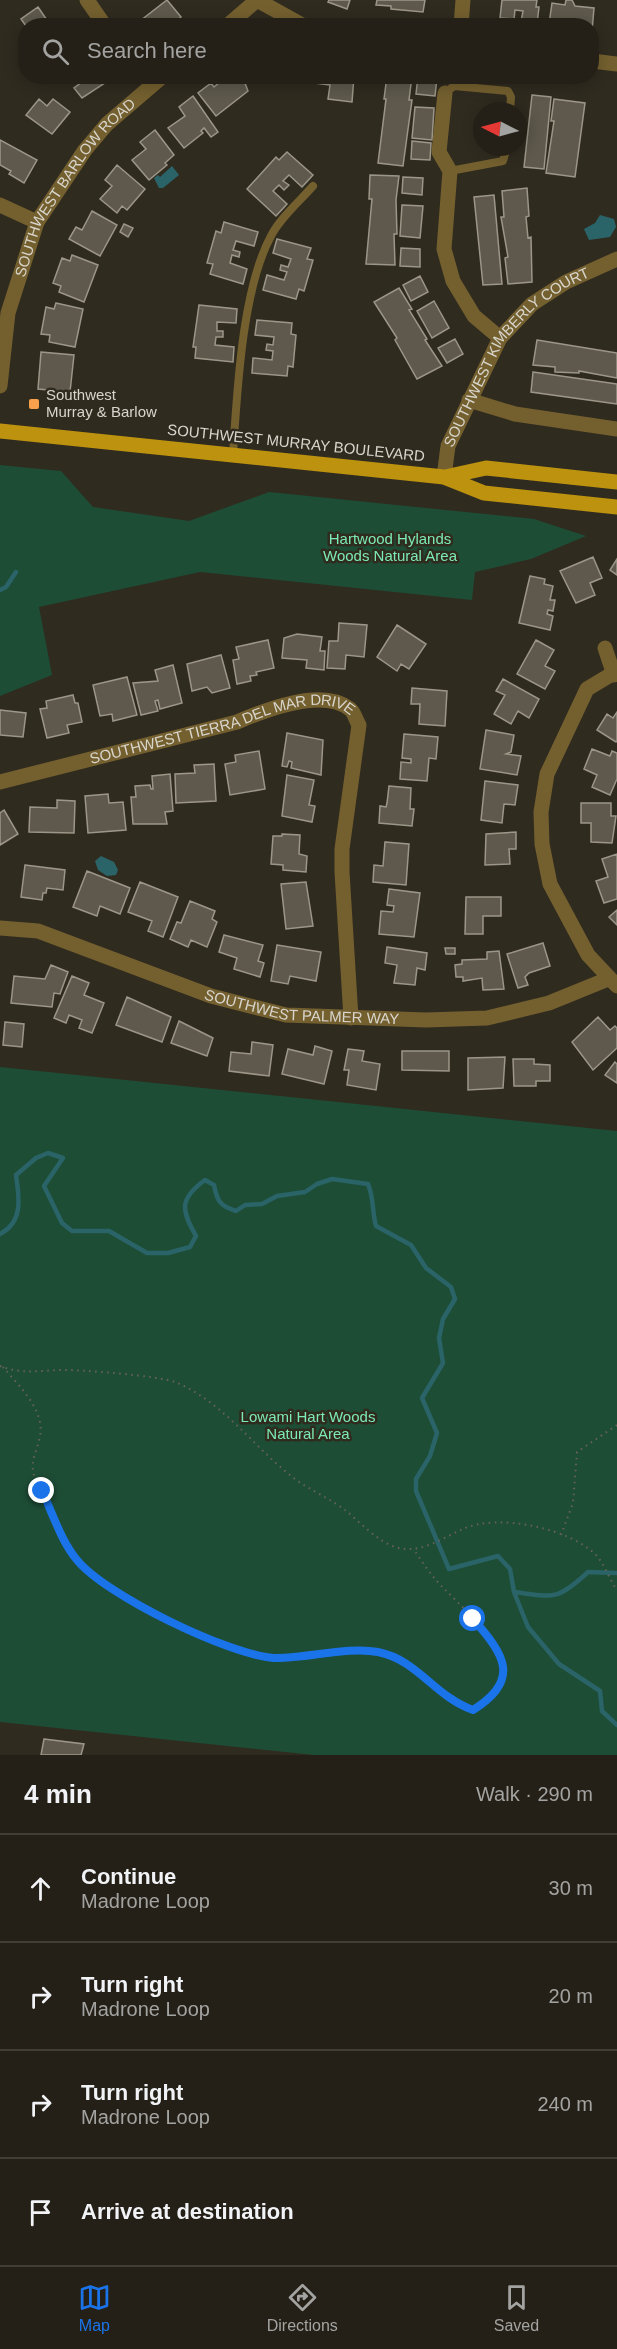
<!DOCTYPE html>
<meta charset="utf-8">
<style>
:root{--surface:#242017;--page:#302d24;--text:#f1f3f6;--muted:#a3a3a1;--line:#413e36;--accent:#1a73e8}
body{margin:0;font-family:Helvetica,sans-serif;background:var(--page);color:var(--text)}
.compass{position:absolute;left:473px;top:102px;width:54px;height:54px;border-radius:50%;background:var(--surface);box-shadow:0 3px 15px #0003;rotate:276deg}
.stop{position:absolute;width:18px;height:18px;margin:-14px;border:4px solid #1a73e8;border-radius:50%;background:#fff}
.stop.end{background:#1a73e8;border-color:#fff;box-shadow:0 2px 6px #0008}
.list{margin:0;padding:0;list-style:none}
h2{display:flex;justify-content:space-between;align-items:center;height:78px;margin:0;padding:0 24px;font-size:26px}
h2 small{font-size:20px;font-weight:400;color:var(--muted)}
.list li{display:grid;grid-template-columns:39px 1fr auto;gap:18px;align-items:center;box-sizing:border-box;height:108px;padding:0 24px;border-top:2px solid var(--line)}
.list b{display:block;font-size:22px;white-space:nowrap}
.list p{margin:0;font-size:20px;white-space:nowrap;color:var(--muted)}
.list em{font-size:20px;font-style:normal;color:var(--muted)}
.icon{flex:none;width:33px;height:33px;fill:none;stroke:currentColor;stroke-width:2;stroke-linecap:round;stroke-linejoin:round}
.map{position:relative;flex:none;width:617px;height:1755px;overflow:hidden}
.search{position:absolute;background:var(--surface);box-shadow:0 3px 15px #0003;left:18px;right:18px;top:18px;height:66px;display:flex;align-items:center;gap:15px;box-sizing:border-box;padding:0 21px;border-radius:24px;color:var(--muted);font-size:22px}
.sheet{height:510px;background:var(--surface)}
nav{display:flex;justify-content:space-around;align-items:center;box-sizing:border-box;height:84px;border-top:2px solid var(--line);background:var(--surface);font-size:16px;color:var(--muted)}
nav a{display:grid;justify-items:center;gap:3px}
nav .on{color:var(--accent)}
.map>svg:first-child{display:block}
.green{fill:#1e4d36}
.water{fill:#2a6468}
.lines{fill:none;stroke-linecap:round;stroke-linejoin:round}
.stream{stroke:#2a6468;stroke-width:4.5}
.building{fill:#5e594c;stroke:#9c9688;stroke-width:1.5}
.path{stroke:#676258;stroke-width:2;stroke-dasharray:1.5 4.5;stroke-linecap:butt}
.lane{stroke:#74602f;stroke-width:8}
.street{stroke:#74602f;stroke-width:15}
.primary{stroke:#bc920f;stroke-width:15}
.route{stroke:#1a73e8;stroke-width:8}
.poi-dot{fill:#f9a04c;stroke:#302b1f;stroke-width:2}
.labels{text-anchor:middle;stroke-width:5;stroke-linejoin:round;paint-order:stroke}
.street-label{font-size:15px;fill:#d8d5cd;stroke:#302b1f}
.poi-label{font-size:15px;fill:#d8d5cd;stroke:#302b1f;text-anchor:start}
.park-label{font-size:15px;fill:#7cebb3;stroke:#302b1f}
</style>
<div class="map">
<svg width="617" height="1755" viewBox="0 0 617 1755">
<rect width="100%" height="100%" fill="#302b1f"/>
<path class="green" d="M0,465L61,471L93,507L189,521L269,492L534,519L586,536L531,559L475,572L472,600L200,572L39,607L52,675L0,696Z
M0,1067L617,1131V1755H314L0,1722Z"/>
<path class="water" d="M172,166L179,175L163,188H159L154,178L158,175L160,177Z
M600,215L614,219L616,227L610,237L589,240L584,229L595,223Z
M101,856L114,862L118,870L116,875L107,876L98,870L95,861Z"/>
<g class="lines">
<path class="stream" d="M0,590L6,587L16,572
M0,1234C24,1222 19,1197 16,1175L36,1158L48,1153L63,1158L44,1186L62,1223L72,1231H109L147,1253H168L190,1247L196,1236C181,1210 179,1199 205,1180L214,1185C217,1201 220,1206 236,1211L245,1205L262,1204L277,1196L305,1192L317,1184L332,1179L368,1184C374,1198 372,1212 376,1226L411,1245L426,1268L451,1287L455,1299L443,1319L439,1338L443,1363L422,1398L437,1433L430,1456L416,1479V1491L449,1569L498,1556L510,1569L514,1592L528,1627L559,1664L600,1691L602,1711L617,1725
M514,1592C554,1597 557,1601 588,1572L617,1573"/>
</g>
<path class="building" d="M167,0L181,17L170,26H143L140,21Z
M329,0H350L347,9L328,2Z
M377,0H425L423,12L391,9V6L376,5Z
M502,0H537L536,7H539L537,24L521,22L523,11L515,10L514,19L500,18Z
M566,0H572L575,6L594,8L592,31V26L549,24L552,3L565,5Z
M38,7L51,26H26L21,19Z
M78,76H109L111,79L82,98L74,88L82,82Z
M227,76H237L240,80L243,78L248,91L216,116L198,93L211,83L214,87Z
M316,76H354L352,102L328,99L330,85L315,83Z
M387,76H412L409,100H412L403,166L378,163L386,99H384Z
M418,76L437,78L435,96L416,94Z
M532,95L551,97L544,169L524,167Z
M193,96L218,132L211,137L204,128L201,131L203,133L184,148L168,128L185,116L179,107Z
M39,99L47,106L53,99L70,112L52,134L26,115Z
M554,99L585,103L575,177L546,173L554,121H551Z
M415,107L434,108L432,140L412,138Z
M155,130L174,155L165,163L167,165L149,180L132,160L146,149L140,142Z
M0,140L37,160L24,183L9,174L11,171L0,165Z
M412,141L431,143L430,160L411,159Z
M287,152L313,175L302,187L289,175L283,181L289,185L284,190L279,185L273,191L287,204L276,216L247,189L276,157L279,160Z
M117,165L145,189L127,210L122,206L117,213L100,199L112,186L105,180Z
M370,175L399,176L396,200L397,234H394L395,265L366,264L372,199H369Z
M403,177L423,178L422,195L402,193Z
M527,188L529,216L526,217L528,238L531,237L532,282L508,284L505,258L508,257L501,217H504L502,191Z
M494,195L502,284L483,285L474,197Z
M402,205L423,206L420,238L400,236Z
M92,211L117,225L100,256L69,239L76,227L82,230Z
M224,222L258,232L254,246L236,241L233,250L240,252L239,257L232,255L230,263L247,269L243,284L210,274L213,264L207,263L216,231L221,233Z
M124,224L133,228L128,237L120,232Z
M277,239L311,248L307,259L313,260L304,291L299,289L296,299L263,290L267,275L284,280L287,272L280,270L281,265L288,267L291,259L273,253Z
M401,248L420,249V267L400,266Z
M72,255L98,265L84,302L59,292L61,286L53,283L62,258L70,261Z
M420,276L428,292L411,301L403,285Z
M399,288L412,309L409,310L427,339L425,340L442,366L417,379L395,340L397,338L374,302Z
M434,301L449,328L432,338L417,311Z
M56,303L83,309L75,347L49,342L50,335L41,334L46,307L54,309Z
M199,305L237,309L236,323L217,322V331H223V337H216L215,345L234,347L233,362L195,358L196,347H193Z
M257,320L292,323L291,334L296,335L293,367L288,366L287,376L252,373L253,358L272,360L273,351L266,350L267,344L273,345L274,337L255,335Z
M455,339L463,354L447,363L438,348Z
M537,340L617,353V378L579,371V373L555,372V367L533,365Z
M41,352L74,355L70,392L38,389Z
M533,372L617,384V404L531,392Z
M593,557L602,578L590,583L595,595L576,603L560,571Z
M617,559V575L610,570Z
M530,576L545,579L544,584L553,586L550,600H555L553,611L548,610L547,614L553,616L550,630L519,623Z
M339,623L367,625L364,657L346,655L345,669L327,668L329,641H338Z
M397,625L426,644L409,669L401,664L397,671L377,657Z
M297,634L322,637L320,651H325L324,670L306,668L307,660L282,658L284,638Z
M268,640L274,668L256,672L257,675L250,676L251,681L237,684L233,660L239,659L236,647Z
M536,640L554,650L545,666L555,671L545,689L517,674Z
M221,655L230,688L212,693L207,687L192,691L187,664Z
M173,665L182,703L160,709L158,700L155,701L158,711L141,715L133,683L158,681L155,670Z
M127,677L137,715L113,721L112,714L100,716L93,685Z
M503,679L539,699L529,718L518,711L511,724L494,714L505,695L496,691Z
M412,688L447,691L445,726L419,724L420,704H411Z
M73,695L75,703H78L82,722L67,725L69,733L47,738L40,709L47,708L46,701Z
M0,710L26,713L23,737L0,735Z
M617,712V741L616,742L597,730L607,714L613,718Z
M486,730L514,735L511,752L506,754L521,756L517,775L480,769Z
M287,733L323,740L321,775L291,768L292,762L289,761L287,767L282,766Z
M404,734L438,737L436,759L429,758L427,781L400,779L401,762L411,763V759L402,758Z
M592,749L610,756L612,751L617,753V779L610,795L592,787L597,775L584,769Z
M259,751L265,789L230,795L225,764L236,762L235,755Z
M214,764L216,801L176,803L175,774L195,773L194,765Z
M170,774L173,811L165,812L167,824H133L131,797H136L135,786L150,785L151,789H153L152,776Z
M287,775L314,780L309,805L315,806L312,822L282,816Z
M485,781L518,785L515,805L504,804L502,823L481,820Z
M389,786L411,788L410,809H414L412,826L379,823L380,806L386,807L387,803Z
M108,794L109,803L123,802L126,830L88,833L85,796Z
M57,800L75,801L74,833L29,832L30,807L57,808Z
M581,803H611V816H616L612,843L591,842V823H581Z
M4,810L18,834L0,845V813Z
M516,832V849H509L510,864L485,865L486,834Z
M282,834L300,835L299,854L307,856L306,872L283,870V865L271,864L273,836H282Z
M385,842L409,844L406,885L373,882L374,865L383,866Z
M617,854V899L604,903L596,881L608,877L602,859Z
M25,865L65,870L63,890L47,888L46,893H43L42,900L21,897Z
M87,871L130,888L120,914L100,906L97,916L73,907Z
M140,882L178,897L163,937L148,931L152,921L128,912Z
M306,882L313,926L286,929L281,884Z
M389,889L420,893L414,937L379,934L381,911L393,912L394,906L387,905Z
M466,897H501V916H483V934H465Z
M190,901L215,911L212,919L217,922L207,947L191,940L188,947L170,939L177,922L181,923Z
M617,910V925L609,917Z
M224,935L263,945L258,961L264,963L260,977L234,969L237,958L219,952Z
M543,943L550,966L529,973L525,977L528,985L518,988L507,954Z
M277,945L321,952L316,981L290,976L288,984L271,981Z
M387,947L427,953L425,970L417,968L415,985L394,983L397,965L385,963Z
M445,948H455V954H446Z
M499,951L504,989L483,990L482,978L463,981V977H456L455,965L462,964V960L487,959V952Z
M51,965L68,972L60,994L54,993L52,1007L11,1003L14,976L45,979Z
M72,976L89,983L84,995L104,1003L92,1033L79,1028L82,1020L69,1015L66,1023L54,1018Z
M127,997L171,1017L162,1042L116,1025Z
M598,1017L610,1030L615,1026L617,1028V1048L593,1070L572,1042Z
M179,1021L213,1038L207,1056L171,1043Z
M5,1022L24,1024L22,1047L3,1045Z
M252,1042L273,1045L269,1076L229,1071L231,1052L251,1054Z
M315,1046L332,1051L324,1084L282,1074L288,1049L313,1055Z
M348,1049L364,1051L362,1061L380,1064L376,1090L347,1085L349,1070H344Z
M402,1051H449V1071L402,1070Z
M505,1057L503,1088L468,1090V1058Z
M513,1059H534V1064L550,1065V1081H536V1086H514Z
M615,1062L617,1064V1083L605,1075Z
M44,1739L84,1744L81,1755H41Z"/>
<g class="lines">
<path class="path" d="M0,1366C20,1374 38,1371 58,1370C75,1369 161,1376 175,1382C225,1403 253,1447 295,1479C310,1490 329,1498 345,1510C360,1522 377,1541 395,1547C420,1555 442,1538 463,1529C498,1513 569,1528 596,1555C605,1565 609,1579 617,1590
M3,1367C19,1386 45,1410 40,1436C38,1449 31,1458 33,1471C36,1488 64,1541 74,1557C97,1592 232,1656 274,1658C304,1659 350,1646 378,1652C418,1660 433,1696 473,1710C484,1703 499,1696 503,1682C514,1649 455,1602 436,1580C428,1571 421,1560 414,1550
M561,1535L573,1503L577,1452L617,1425"/>
<path class="lane" d="M445,93L454,86L508,91L511,97L510,111
M450,171L503,161L507,147
M233,454C237,393 242,289 271,236C280,218 299,202 313,186"/>
<g class="street">
<path d="M87,0L105,26"/>
<path d="M257,0L304,26"/>
<path d="M227,26L257,0"/>
<path d="M461,26L463,0"/>
<path d="M592,61L617,64"/>
<path d="M445,93L439,152L450,171L444,249L453,281L474,316L500,338"/>
<path d="M0,205L37,222"/>
<path id="s1" d="M0,386L8,313L37,222L85,150L107,124L163,76"/>
<path d="M469,400L515,414L617,429"/>
<path id="s2" d="M444,477L448,446L500,338L532,304L566,282L617,259"/>
<path d="M605,648L614,675"/>
<path d="M617,671L587,689L547,774L541,812L542,844L550,884L588,955L617,986"/>
<path id="s3" d="M0,782L237,722C265,710 322,687 350,709C354,712 356,720 359,725L342,849V872L351,1018"/>
<path id="s4" d="M0,928L38,931L211,996L286,1015L426,1020L487,1018L549,1003L608,979"/>
</g>
<path class="primary" d="M0,431L444,477L484,493L617,507
M445,477L486,468L617,482"/>
</g>
<g class="lines">
<path class="route" d="M42,1491C53,1514 61,1541 77,1560C105,1595 229,1655 274,1658C305,1659 348,1646 378,1652C418,1660 434,1696 473,1710C521,1680 505,1655 473,1619"/>
</g>
<rect class="poi-dot" x="28" y="398" width="12" height="12" rx="3"/>
<g class="labels">
<g class="street-label">
<text dy="5" stroke="none"><textPath href="#s1" startOffset="218">SOUTHWEST BARLOW ROAD</textPath></text>
<text dy="5" stroke="none"><textPath href="#s2" startOffset="147">SOUTHWEST KIMBERLY COURT</textPath></text>
<text transform="translate(296 443) rotate(6)" y="5">SOUTHWEST MURRAY BOULEVARD</text>
<text dy="5" stroke="none"><textPath href="#s3" startOffset="230">SOUTHWEST TIERRA DEL MAR DRIVE</textPath></text>
<text dy="5" stroke="none"><textPath href="#s4" startOffset="315">SOUTHWEST PALMER WAY</textPath></text>
</g>
<g class="poi-label">
<text x="46" y="400">Southwest<tspan x="46" dy="17">Murray &amp; Barlow</tspan></text>
</g>
<g class="park-label">
<text x="390" y="544">Hartwood Hylands<tspan x="390" dy="17">Woods Natural Area</tspan></text>
<text x="308" y="1422">Lowami Hart Woods<tspan x="308" dy="17">Natural Area</tspan></text>
</g>
</g>
</svg>
<svg class="compass" viewBox="-18 -18 36 36"><path d="M0-13l5 13h-10z" fill="#e53935"/><path d="M0 13l5-13h-10z" fill="#a3a3a1"/></svg>
<div class="stop" style="left:473px;top:1619px"></div>
<div class="stop end" style="left:42px;top:1491px"></div>
<div class="search"><svg class="icon" aria-label="search" viewBox="0 0 24 24"><circle cx="10" cy="10" r="6"/><path d="M15 15l6 6"/></svg>Search here</div>
</div>
<section class="sheet">
<h2>4 min<small>Walk · 290 m</small></h2>
<ul class="list">
<li><svg class="icon" aria-label="ahead" viewBox="0 0 24 24"><path d="M12 20V5M6 11l6-6 6 6"/></svg><div><b>Continue</b><p>Madrone Loop</p></div><em>30 m</em></li>
<li><svg class="icon" aria-label="right" viewBox="0 0 24 24"><path d="M7 20v-9h11M14 6l5 5-5 5"/></svg><div><b>Turn right</b><p>Madrone Loop</p></div><em>20 m</em></li>
<li><svg class="icon" aria-label="right" viewBox="0 0 24 24"><path d="M7 20v-9h11M14 6l5 5-5 5"/></svg><div><b>Turn right</b><p>Madrone Loop</p></div><em>240 m</em></li>
<li><svg class="icon" aria-label="arrive" viewBox="0 0 24 24"><path d="M6 21V4h12l-3 4 3 4H6"/></svg><div><b>Arrive at destination</b></div></li>
</ul>
</section>
<nav>
<a class="on"><svg class="icon" aria-label="map" viewBox="0 0 24 24"><path d="M3 6l6-2 6 2 6-2v14l-6 2-6-2-6 2zM9 4v14M15 6v14"/></svg>Map</a>
<a><svg class="icon" aria-label="directions" viewBox="0 0 24 24"><path d="M12 3l9 9-9 9-9-9zM9 14v-3h6M13 9l2 2-2 2"/></svg>Directions</a>
<a><svg class="icon" aria-label="saved" viewBox="0 0 24 24"><path d="M7 4h10v16l-5-4-5 4z"/></svg>Saved</a>
</nav>
